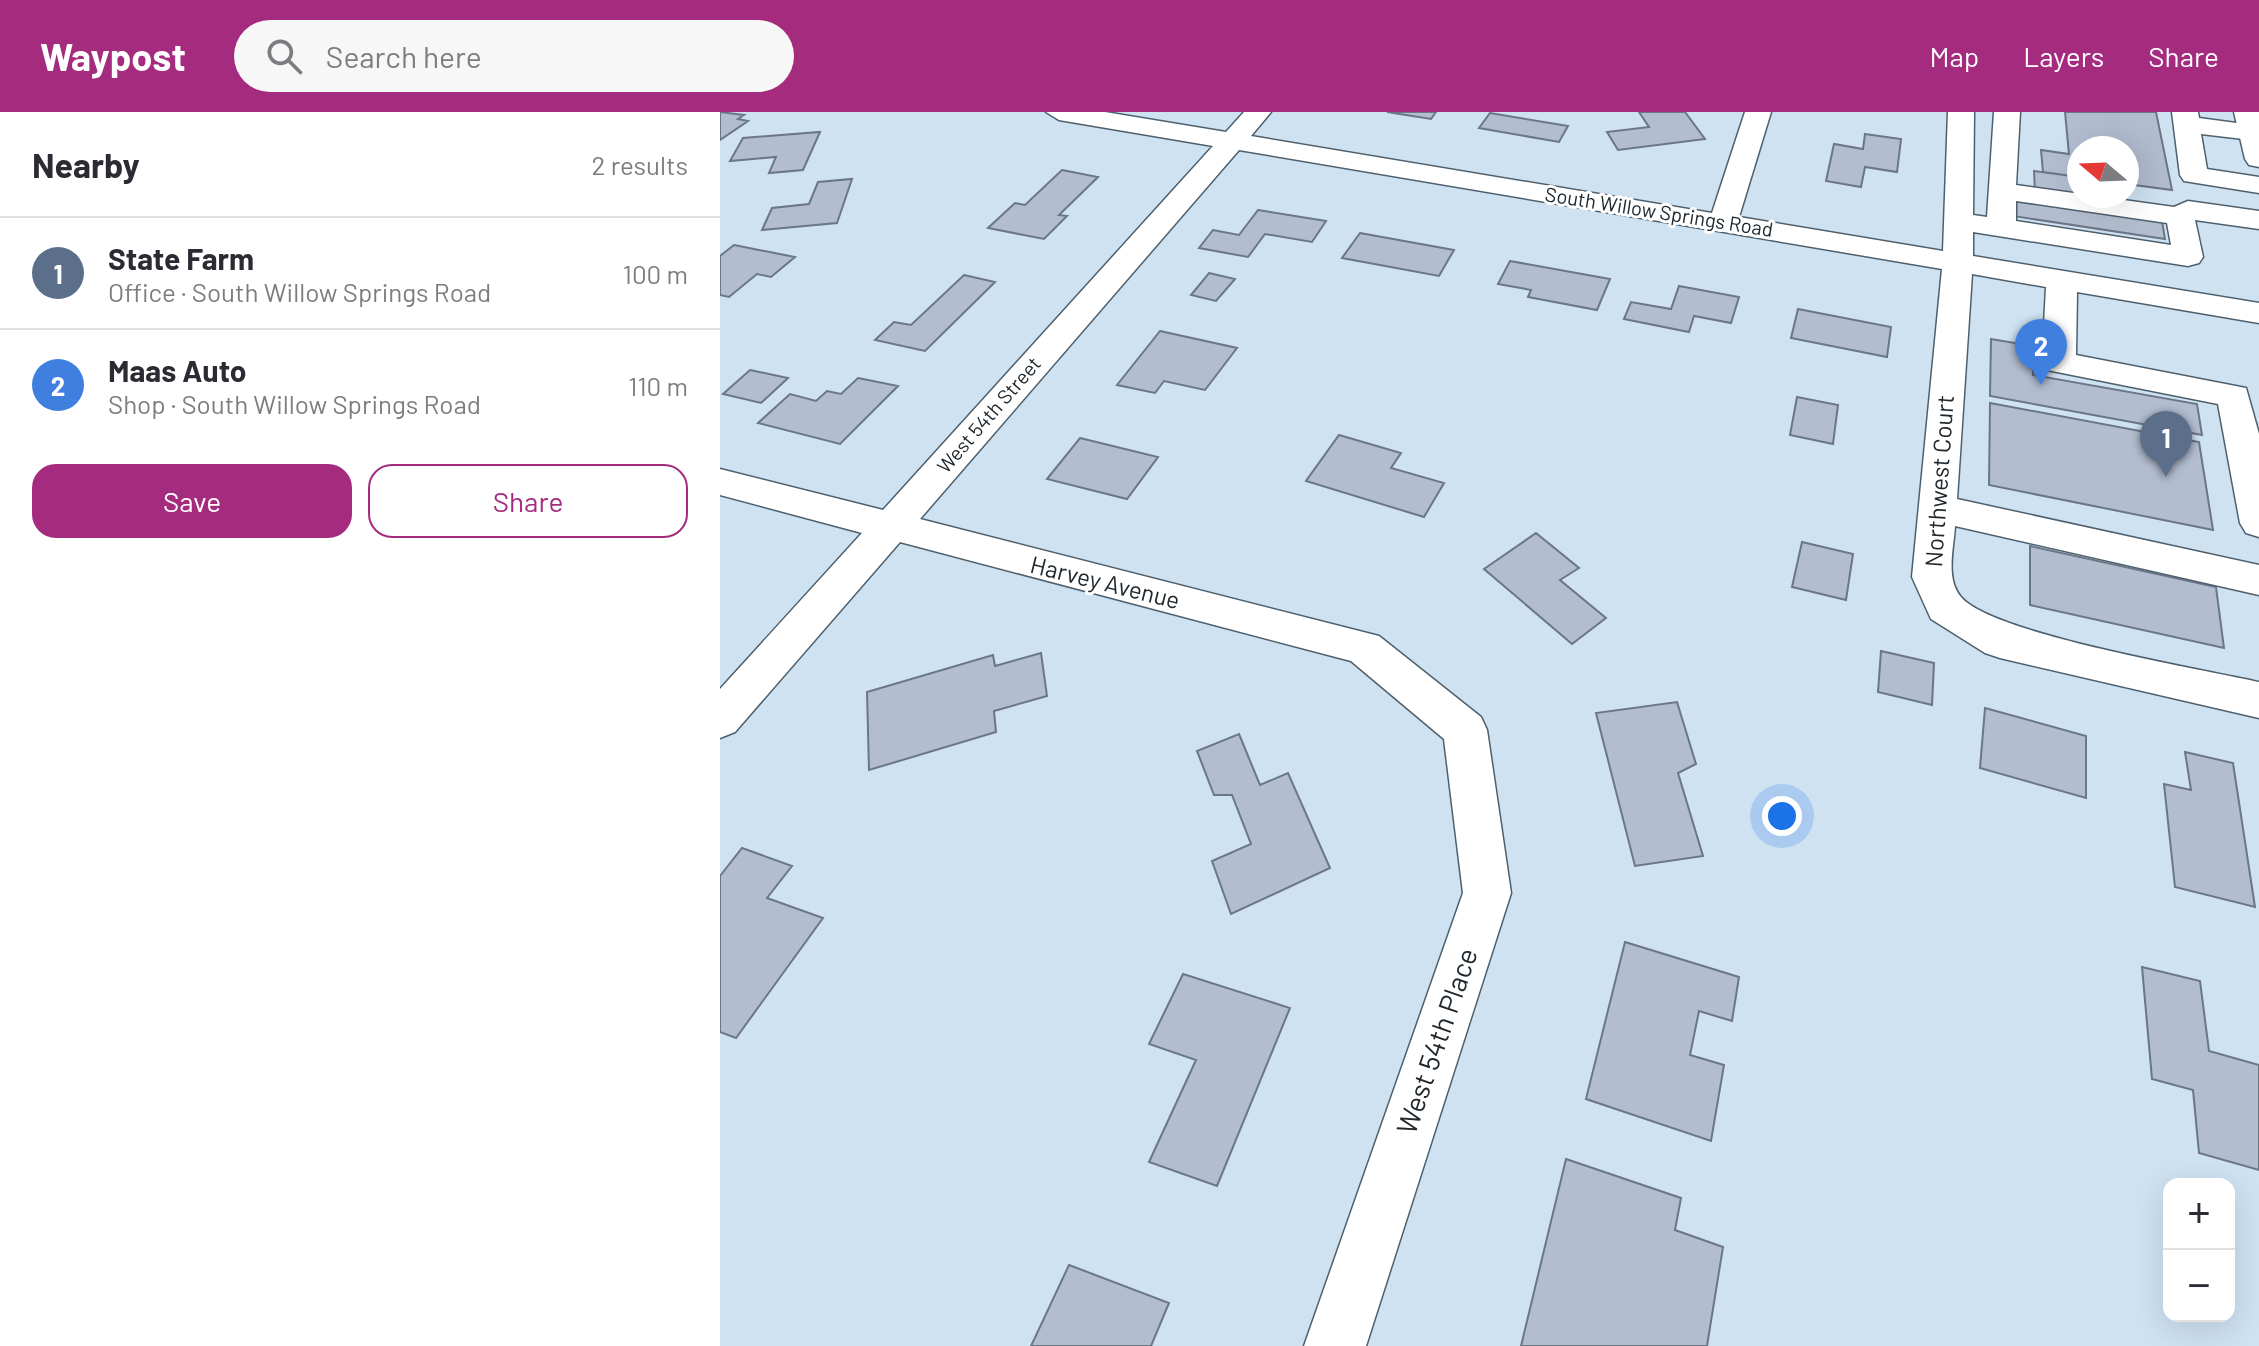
<!DOCTYPE html>
<meta charset="utf-8">
<style>
:root{--surface:#fff;--page:#f7f7f7;--text:#2b2b33;--muted:#7c7c81;--line:#e1e1e2;--accent:#a52b7f}
body{margin:0;font-family:Barlow,sans-serif;background:var(--page);color:var(--text)}
.controls{position:absolute;right:24px;bottom:24px;display:grid;overflow:hidden;border-radius:16px;box-shadow:0 8px 32px #0002}
.controls button{width:72px;height:72px;display:grid;place-items:center;padding:0;border:0;border-bottom:2px solid var(--line);background:var(--surface);color:var(--text);font:40px sans-serif}
.compass{position:absolute;left:1347px;top:24px;width:72px;height:72px;border-radius:50%;background:var(--surface);box-shadow:0 8px 32px #0002;rotate:289deg}
.you{position:absolute;left:1062px;top:704px;width:28px;height:28px;margin:-20px;border:6px solid #fff;border-radius:50%;background:#1a73e8;box-shadow:0 0 0 12px #1a73e833}
.badge{display:grid;place-items:center;width:52px;height:52px;border-radius:50%;background:var(--accent);color:#fff;font-size:26px;font-weight:700}
.pin{position:absolute;translate:-50% -66px;filter:drop-shadow(0 2px 4px #0008)}
.pin::after{content:'';position:absolute;top:42px;width:28px;height:24px;background:inherit;clip-path:polygon(0 0,100% 0,50% 100%)}
.list{margin:0;padding:0;list-style:none}
h2{display:flex;justify-content:space-between;align-items:center;height:104px;margin:0;padding:0 32px;font-size:34px}
h2 small{font-size:26px;font-weight:400;color:var(--muted)}
.list li{display:grid;grid-template-columns:52px 1fr auto;gap:24px;align-items:center;box-sizing:border-box;height:112px;padding:0 32px;border-top:2px solid var(--line)}
.list b{display:block;font-size:30px;white-space:nowrap}
.list p{margin:0;font-size:26px;white-space:nowrap;color:var(--muted)}
.list em{font-size:26px;font-style:normal;color:var(--muted)}
.actions{display:flex;gap:16px;padding:24px 32px}
.actions a{flex:1;padding:18px 0;border:2px solid var(--accent);border-radius:24px;text-align:center;font-size:28px;color:var(--accent)}
.actions .main{background:var(--accent);color:#fff}
.icon{flex:none;width:44px;height:44px;fill:none;stroke:currentColor;stroke-width:2;stroke-linecap:round;stroke-linejoin:round}
.map{position:relative;flex:none;width:1539px;height:1234px;overflow:hidden}
header{display:flex;align-items:center;gap:48px;box-sizing:border-box;height:112px;padding:0 40px;background:var(--accent);color:#fff}
header strong{font-size:38px}
nav{display:flex;gap:44px;margin-inline-start:auto;font-size:28px}
.search{width:560px;height:72px;background:var(--page);display:flex;align-items:center;gap:20px;box-sizing:border-box;padding:0 28px;border-radius:44px;color:var(--muted);font-size:30px}
main{display:flex}
aside{flex:1;background:var(--surface)}
.map>svg:first-child{display:block}
.building{fill:#b2bdd0;stroke:#6b7687;stroke-width:2}
.lines{fill:none;stroke-linecap:round;stroke-linejoin:round}
.minor-casing{stroke:#4e606d;stroke-width:3}
.major-casing{stroke:#4e606d;stroke-width:3}
.minor{fill:#fff;fill-rule:evenodd}
.major{fill:#fff;fill-rule:evenodd}
.labels{text-anchor:middle;stroke-width:6;stroke-linejoin:round;paint-order:stroke}
.far-street-label{font-size:20px;fill:#20282d;stroke:#fff}
.street-label{font-size:24px;fill:#20282d;stroke:#fff}
.near-street-label{font-size:28px;fill:#20282d;stroke:#fff}
</style>
<header>
<strong>Waypost</strong>
<div class="search"><svg class="icon" aria-label="search" viewBox="0 0 24 24"><circle cx="10" cy="10" r="6"/><path d="M15 15l6 6"/></svg>Search here</div>
<nav><a>Map</a><a>Layers</a><a>Share</a></nav>
</header>
<main>
<aside>
<h2>Nearby<small>2 results</small></h2>
<ul class="list">
<li><span class="badge" style="background:#5c6f8a">1</span><div><b>State Farm</b><p>Office · South Willow Springs Road</p></div><em>100 m</em></li>
<li><span class="badge" style="background:#3f7fe0">2</span><div><b>Maas Auto</b><p>Shop · South Willow Springs Road</p></div><em>110 m</em></li>
</ul>
<div class="actions"><a class="main">Save</a><a>Share</a></div>
</aside>
<div class="map">
<svg width="1539" height="1234" viewBox="0 0 1539 1234">
<rect width="100%" height="100%" fill="#cfe2f2"/>
<path class="building" d="M0,0L24,3L18,7L28,9L0,28Z
M667,0H716L711,7Z
M919,0H965L985,27L898,38L887,20L929,15Z
M1345,0H1436L1452,78L1407,72V36H1359V65L1323,60L1321,38L1349,42Z
M770,1L848,14L839,30L759,16Z
M100,20L83,58L49,61L56,45L10,49L23,26Z
M1145,22L1181,27L1177,60L1145,55L1141,75L1106,69L1114,32L1143,37Z
M342,58L378,65L339,103L347,104L324,127L268,116L295,91L305,93Z
M1314,59L1359,65V84H1383L1384,90L1315,80Z
M132,67L117,111L42,118L52,96L89,92L98,70Z
M1293,87L1442,109L1445,127L1293,104Z
M538,98L606,109L592,130L545,122L528,145L479,136L493,118L519,123Z
M640,121L734,138L719,164L622,146Z
M14,133L75,145L51,165L37,162L9,185L0,183V144Z
M790,149L890,167L877,198L808,185L811,178L778,172Z
M489,161L515,167L496,189L471,183Z
M244,163L275,170L205,239L155,228L174,210L191,213Z
M959,174L1019,185L1011,211L974,204L969,220L904,207L911,190L951,197Z
M1078,197L1171,215L1167,245L1071,226Z
M440,219L517,236L485,278L444,269L435,281L397,273Z
M1271,227L1313,234V263L1477,292L1482,323L1270,284Z
M30,258L68,266L41,291L3,282Z
M138,266L178,274L120,332L38,311L70,282L96,289L107,279L121,282Z
M1077,285L1118,293L1113,332L1070,323Z
M1270,291L1479,330L1493,418L1269,373Z
M619,323L681,341L671,356L724,371L704,405L586,369Z
M360,326L438,345L407,387L327,367Z
M816,421L859,456L840,468L886,506L852,532L764,457Z
M1082,430L1133,442L1126,488L1072,475Z
M1310,434L1496,475L1504,536L1310,493Z
M1161,539L1214,551L1212,593L1158,580Z
M321,541L327,584L274,599L276,620L149,658L147,580L273,543L275,554Z
M957,590L976,652L958,661L983,744L915,754L876,601Z
M1265,596L1366,624V686L1260,656Z
M519,622L540,673L568,661L610,756L511,802L492,749L531,732L512,683H494L477,639Z
M1465,640L1513,651L1535,795L1455,775L1444,672L1471,678Z
M22,736L72,754L47,786L103,806L16,926L0,920V764Z
M905,830L1019,865L1012,909L979,899L970,943L1004,953L991,1029L866,987Z
M1422,855L1480,869L1489,939L1539,953V1058L1479,1041L1473,978L1432,967Z
M463,862L570,896L497,1074L429,1050L476,948L429,932Z
M846,1047L961,1086L955,1118L1003,1135L987,1234H801Z
M349,1153L449,1191L431,1234H311Z"/>
<g class="lines">
<g class="minor-casing">
<path id="minor" d="M326,0H385L506,20L524,0H551L531,24L992,101L1025,0H1051L1019,105L1223,139L1228,0H1254L1253,103L1267,105L1274,0H1300L1296,73L1454,95L1468,89L1539,99V117L1475,108L1483,145L1479,151L1468,154L1253,120V144L1539,191V211L1357,180L1356,243L1526,276L1539,322V425L1526,421L1520,411L1498,292L1327,258L1322,250L1326,175L1252,162L1237,387L1539,453V483L1235,414C1234,435 1225,467 1241,485C1272,522 1482,557 1539,570V606L1280,546L1265,541L1211,507L1192,465L1222,157L519,38L200,407L659,524L761,605L767,618L791,781L646,1234H584L743,781L724,627L631,549L180,430L15,620L0,626V577L142,421L0,383V357L163,398L493,34L339,8ZM1296,89L1447,111L1451,133L1296,109Z
M1452,0H1478L1479,6L1539,14V26L1532,28L1481,22L1487,57L1539,65V81L1464,69L1460,63Z"/>
</g>
<g class="major-casing">
<path id="major" d="M1514,0H1539V55L1529,53L1525,47Z"/>
</g>
<use href="#minor" class="minor"/>
<use href="#major" class="major"/>
</g>
<g class="labels">
<g class="far-street-label">
<text transform="translate(939 100) rotate(9)" y="7">South Willow Springs Road</text>
<text transform="translate(269 303) rotate(-49)" y="7">West 54th Street</text>
</g>
<g class="street-label">
<text transform="translate(1220 369) rotate(-86)" y="8">Northwest Court</text>
<text transform="translate(385 471) rotate(14)" y="8">Harvey Avenue</text>
</g>
<g class="near-street-label">
<text transform="translate(717 929) rotate(-71)" y="10">West 54th Place</text>
</g>
</g>
</svg>
<div class="controls">
<button>+</button>
<button>−</button>
</div>
<svg class="compass" viewBox="-18 -18 36 36"><path d="M0-13l5 13h-10z" fill="#e53935"/><path d="M0 13l5-13h-10z" fill="#7c7c81"/></svg>
<div class="you"></div>
<div class="pin badge" style="left:1446px;top:365px;background:#5c6f8a">1</div>
<div class="pin badge" style="left:1321px;top:273px;background:#3f7fe0">2</div>
</div>
</main>
